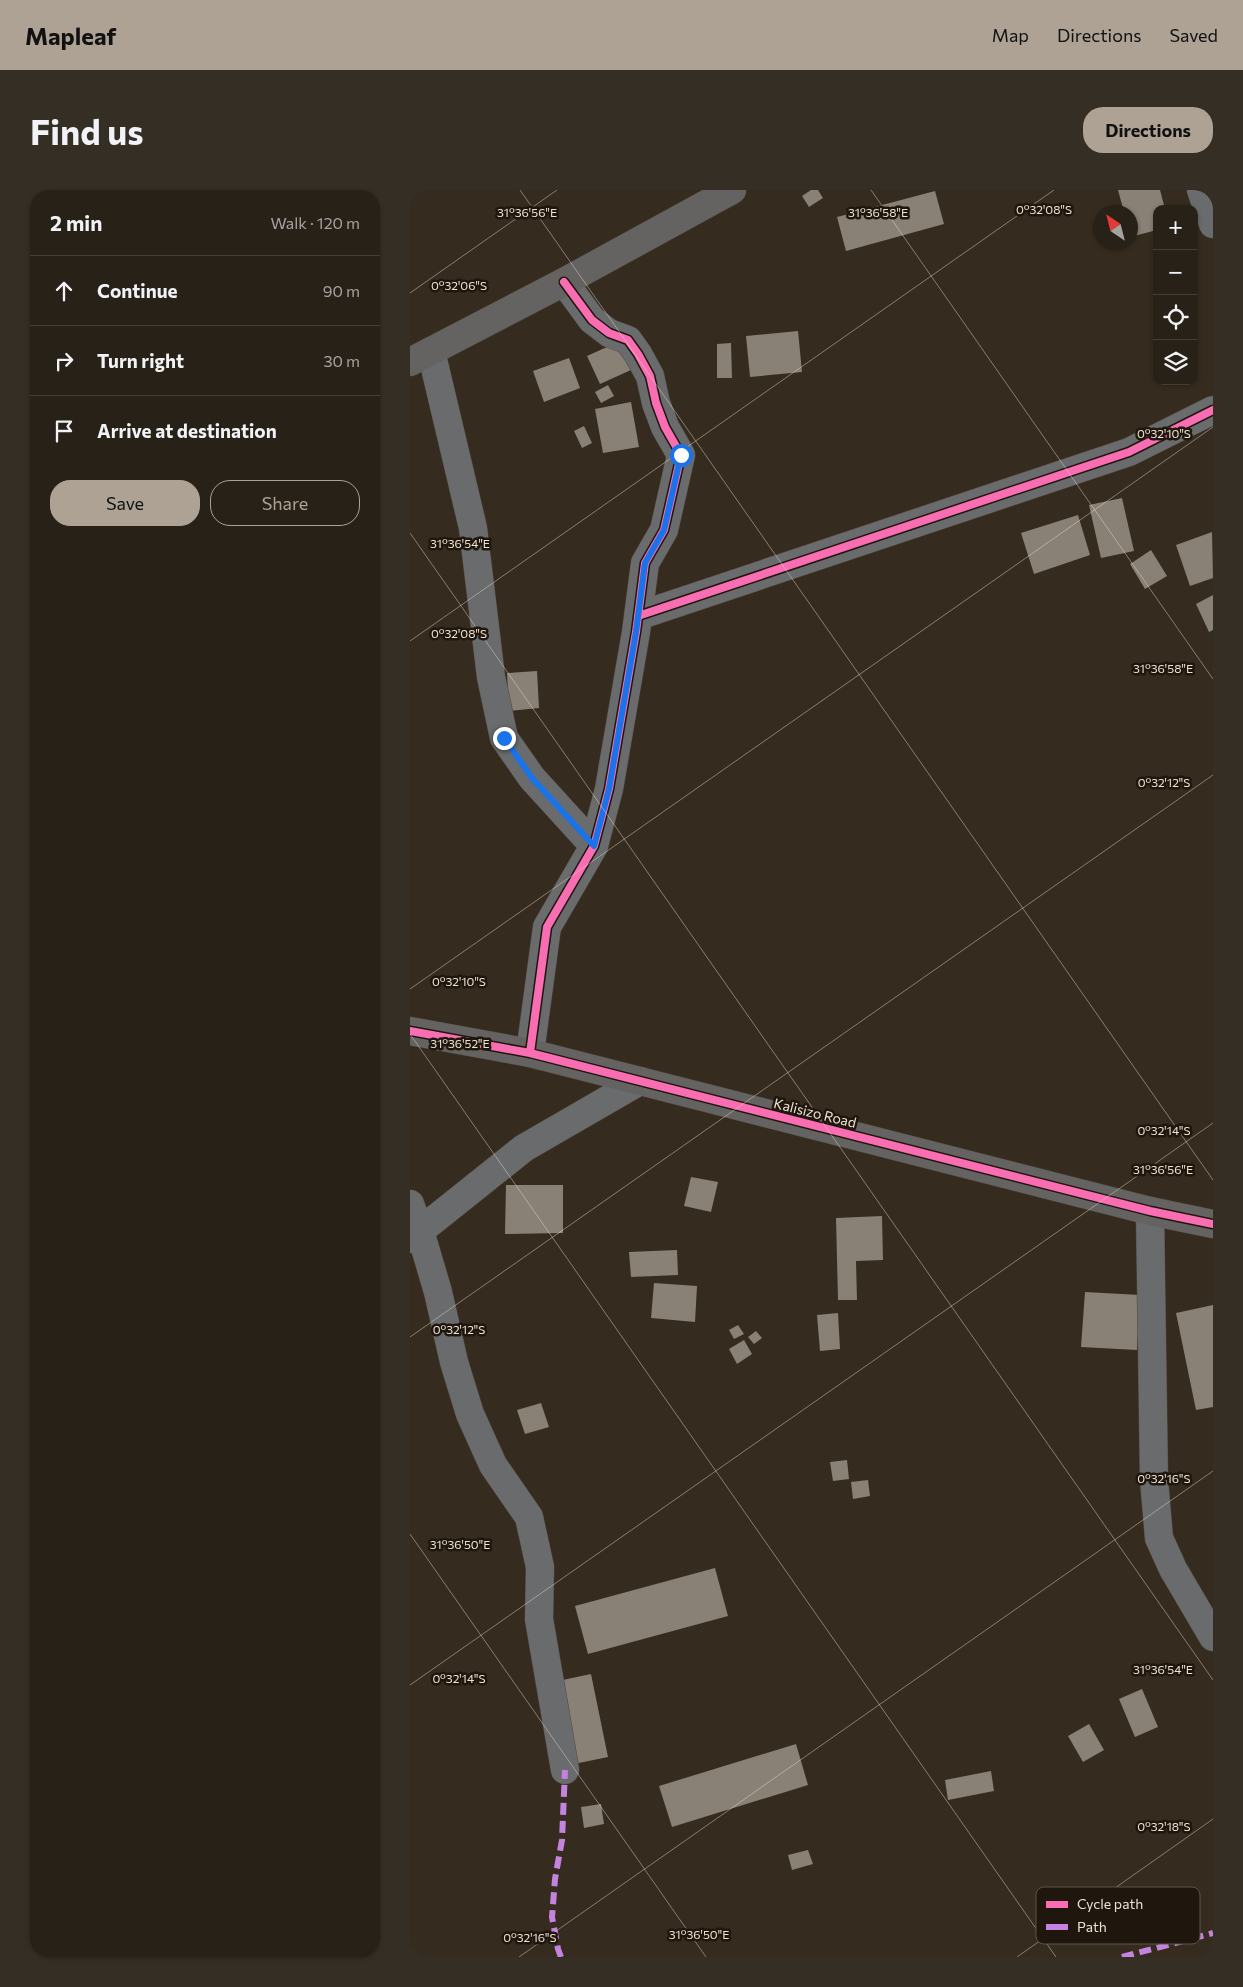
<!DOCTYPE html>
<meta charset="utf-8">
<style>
:root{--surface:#282117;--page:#342e24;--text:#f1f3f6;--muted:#a5a3a1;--line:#443e36;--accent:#ada294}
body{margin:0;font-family:Commissioner,sans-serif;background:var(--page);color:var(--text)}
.controls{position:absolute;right:15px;top:15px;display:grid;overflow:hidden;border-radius:10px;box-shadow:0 1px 4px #0004}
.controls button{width:45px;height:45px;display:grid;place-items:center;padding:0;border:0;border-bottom:1px solid var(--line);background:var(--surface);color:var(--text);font:25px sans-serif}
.compass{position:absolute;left:683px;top:15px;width:45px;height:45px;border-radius:50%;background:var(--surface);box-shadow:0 1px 4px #0004;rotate:325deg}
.stop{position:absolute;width:15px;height:15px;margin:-11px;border:4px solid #1a73e8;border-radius:50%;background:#fff}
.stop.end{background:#1a73e8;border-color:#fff;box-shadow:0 1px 5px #0008}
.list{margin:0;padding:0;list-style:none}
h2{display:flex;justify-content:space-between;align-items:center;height:65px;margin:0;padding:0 20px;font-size:21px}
h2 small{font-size:16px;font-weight:400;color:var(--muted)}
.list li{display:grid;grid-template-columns:32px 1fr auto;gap:15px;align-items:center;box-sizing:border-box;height:70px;padding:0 20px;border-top:1px solid var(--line)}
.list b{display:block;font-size:19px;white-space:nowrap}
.list em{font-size:16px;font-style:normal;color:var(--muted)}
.actions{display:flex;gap:10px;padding:15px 20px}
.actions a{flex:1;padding:11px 0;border:1px solid var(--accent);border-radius:20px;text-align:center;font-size:18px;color:var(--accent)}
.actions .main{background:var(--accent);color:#111}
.icon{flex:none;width:28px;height:28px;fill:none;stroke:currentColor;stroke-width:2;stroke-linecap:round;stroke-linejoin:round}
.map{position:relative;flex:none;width:803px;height:1767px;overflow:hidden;border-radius:20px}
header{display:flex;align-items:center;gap:30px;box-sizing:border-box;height:70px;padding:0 25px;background:var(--accent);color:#111}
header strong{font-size:24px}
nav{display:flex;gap:28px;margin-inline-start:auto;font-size:18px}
.intro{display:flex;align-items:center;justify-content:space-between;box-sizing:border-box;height:120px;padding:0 30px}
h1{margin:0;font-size:35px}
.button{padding:12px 22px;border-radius:20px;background:var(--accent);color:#111;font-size:18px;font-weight:700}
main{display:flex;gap:30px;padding:0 30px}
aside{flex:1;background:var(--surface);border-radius:20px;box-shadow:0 1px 4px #0004}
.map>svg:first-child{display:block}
.building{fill:#898176}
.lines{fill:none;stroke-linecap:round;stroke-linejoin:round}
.street-casing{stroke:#51483d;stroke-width:29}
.secondary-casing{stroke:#51483d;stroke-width:29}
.street{stroke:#6a6b6c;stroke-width:28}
.secondary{stroke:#646361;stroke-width:28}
.quiet{stroke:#c483df;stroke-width:6;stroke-dasharray:12 6;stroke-linecap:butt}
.cycleway-casing{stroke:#1f170d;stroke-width:11}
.cycleway{stroke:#f96db3;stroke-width:8}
.route{stroke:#1a73e8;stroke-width:6}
.ticks{fill:none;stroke:#ede1d3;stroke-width:1;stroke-opacity:0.45}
.labels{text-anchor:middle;stroke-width:5;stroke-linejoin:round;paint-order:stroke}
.street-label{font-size:14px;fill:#ede1d3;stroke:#1f170d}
.key{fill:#1f170d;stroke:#5d5448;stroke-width:1}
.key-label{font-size:14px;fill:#ede1d3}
.ticks-label{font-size:12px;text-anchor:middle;fill:#ede1d3;stroke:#1f170d;stroke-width:5;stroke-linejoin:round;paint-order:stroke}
</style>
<header>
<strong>Mapleaf</strong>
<nav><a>Map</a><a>Directions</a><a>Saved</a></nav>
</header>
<div class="intro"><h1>Find us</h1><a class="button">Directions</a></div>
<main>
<aside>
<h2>2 min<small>Walk · 120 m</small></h2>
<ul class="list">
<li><svg class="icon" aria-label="ahead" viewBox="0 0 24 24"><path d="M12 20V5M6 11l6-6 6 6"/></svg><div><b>Continue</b></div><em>90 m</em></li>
<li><svg class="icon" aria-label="right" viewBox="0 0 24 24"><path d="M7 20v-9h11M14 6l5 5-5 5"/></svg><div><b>Turn right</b></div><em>30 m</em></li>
<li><svg class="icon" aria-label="arrive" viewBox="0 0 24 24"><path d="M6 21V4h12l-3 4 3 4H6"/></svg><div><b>Arrive at destination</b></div></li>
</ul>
<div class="actions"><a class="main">Save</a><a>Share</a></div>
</aside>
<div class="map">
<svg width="803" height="1767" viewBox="0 0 803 1767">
<rect width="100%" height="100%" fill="#352c1f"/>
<path class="building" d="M401,0H408L413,8L399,17L392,6Z
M708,0H750L755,19H747V40L720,47V22H714Z
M525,1L534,34L436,61L427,27Z
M388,141L392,182L340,187L336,146Z
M208,152L221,180L190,194L177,166Z
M321,153L322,188H307V154Z
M159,168L170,198L134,212L123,181Z
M198,195L204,206L191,213L185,202Z
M221,212L229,257L193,263L185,219Z
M174,236L182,253L172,258L164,241Z
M712,308L724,361L691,368L679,315Z
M668,325L680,365L624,384L611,343Z
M802,342L803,388L780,396L766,355Z
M741,360L757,386L735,399L720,374Z
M803,405V440L799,442L786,414Z
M127,481L129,518L99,521L97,483Z
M281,987L308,992L301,1022L274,1016Z
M96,995H153V1043L95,1044Z
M472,1026L473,1070L446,1071L447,1110H428L426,1028Z
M267,1060L268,1085L221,1087L219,1062Z
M244,1093L287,1096L285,1132L241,1128Z
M675,1102L730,1105L727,1160L671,1157Z
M803,1115V1217L786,1220L766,1123Z
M428,1123L430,1159L410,1161L407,1125Z
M328,1135L334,1144L324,1149L319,1140Z
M346,1141L352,1148L344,1154L338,1147Z
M334,1150L342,1164L327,1174L319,1159Z
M131,1213L139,1237L115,1244L107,1220Z
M437,1270L439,1289L423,1291L420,1272Z
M458,1290L460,1306L443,1309L441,1292Z
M305,1378L318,1426L178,1464L165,1416Z
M181,1484L198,1567L164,1574L148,1491Z
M732,1499L748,1537L725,1547L709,1509Z
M679,1534L694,1560L673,1572L658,1546Z
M386,1554L398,1595L262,1637L249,1596Z
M581,1581L584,1601L538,1610L535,1590Z
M191,1614L194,1634L174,1638L171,1617Z
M398,1660L403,1674L382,1680L378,1665Z"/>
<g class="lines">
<g class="street-casing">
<path id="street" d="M791,0L803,34
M21,161L63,338L81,487L94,548L122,588L184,656
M228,426L719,262L803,220
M120,863L137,737L184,656L199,599L226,442L235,373L254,340L271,265L255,237L246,213L240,186L228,164L218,150L199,143L182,130L154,92
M0,1014L10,1041L28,1102L44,1172L60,1224L83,1275L119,1327L130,1377L129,1429L155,1580
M740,1021L744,1290L749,1348L763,1379L803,1447
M0,1049L114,958L230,891"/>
</g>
<g class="secondary-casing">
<path id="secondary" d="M0,172L154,92L322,0
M0,841L120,863L740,1021L803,1034"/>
</g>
<use href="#street" class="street"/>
<use href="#secondary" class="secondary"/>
<path class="quiet" d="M151,1767L148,1759L142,1727L145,1689L152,1650L155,1580
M712,1767L803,1743"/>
<g class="cycleway-casing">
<path id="cycleway" d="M228,426L719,262L803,220
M0,841L120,863L740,1021L803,1034
M120,863L137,737L184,656L199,599L226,442L235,373L254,340L271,265L255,237L246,213L240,186L228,164L218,150L199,143L182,130L154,92"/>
</g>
<use href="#cycleway" class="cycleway"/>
</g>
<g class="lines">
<path class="route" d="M94,548L122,588L184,656L199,599L226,442L235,373L254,340L271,265"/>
</g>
<path class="ticks" d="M110,0L803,990M461,0L803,489M0,103L147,0M0,343L803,1490M0,451L644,0M0,799L803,237M0,844L646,1767M0,1147L803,585M0,1344L296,1767M0,1495L803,933M109,1767L803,1281M607,1767L803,1629"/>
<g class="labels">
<g class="street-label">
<text transform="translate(405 923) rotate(14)" y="5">Kalisizo Road</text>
</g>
</g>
<rect x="626" y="1697" width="164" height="57" rx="8" class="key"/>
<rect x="636" y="1711" width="22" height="7" fill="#f96db3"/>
<rect x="636" y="1734" width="22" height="6" fill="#c483df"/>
<g class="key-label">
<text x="667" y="1719">Cycle path</text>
<text x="667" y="1742">Path</text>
</g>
<g class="ticks-label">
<text x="634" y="24">0°32'08"S</text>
<text x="117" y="27">31°36'56"E</text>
<text x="468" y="27">31°36'58"E</text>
<text x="49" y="100">0°32'06"S</text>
<text x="754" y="248">0°32'10"S</text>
<text x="50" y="358">31°36'54"E</text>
<text x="49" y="448">0°32'08"S</text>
<text x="753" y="483">31°36'58"E</text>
<text x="754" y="597">0°32'12"S</text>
<text x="49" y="796">0°32'10"S</text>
<text x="50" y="858">31°36'52"E</text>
<text x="754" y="945">0°32'14"S</text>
<text x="753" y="984">31°36'56"E</text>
<text x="49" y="1144">0°32'12"S</text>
<text x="754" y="1293">0°32'16"S</text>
<text x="50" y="1359">31°36'50"E</text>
<text x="753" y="1484">31°36'54"E</text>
<text x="49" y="1493">0°32'14"S</text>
<text x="754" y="1641">0°32'18"S</text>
<text x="289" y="1749">31°36'50"E</text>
<text x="120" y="1752">0°32'16"S</text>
</g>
</svg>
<div class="controls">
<button>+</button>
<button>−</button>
<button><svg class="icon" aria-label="locate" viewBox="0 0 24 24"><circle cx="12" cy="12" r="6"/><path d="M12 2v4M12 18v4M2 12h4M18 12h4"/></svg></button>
<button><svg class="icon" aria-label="layers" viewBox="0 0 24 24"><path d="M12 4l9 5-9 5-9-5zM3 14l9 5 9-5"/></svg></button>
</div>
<svg class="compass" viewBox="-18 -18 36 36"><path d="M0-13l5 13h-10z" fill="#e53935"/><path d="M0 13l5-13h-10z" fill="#a5a3a1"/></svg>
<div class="stop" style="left:271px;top:265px"></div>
<div class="stop end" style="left:94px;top:548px"></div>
</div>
</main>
